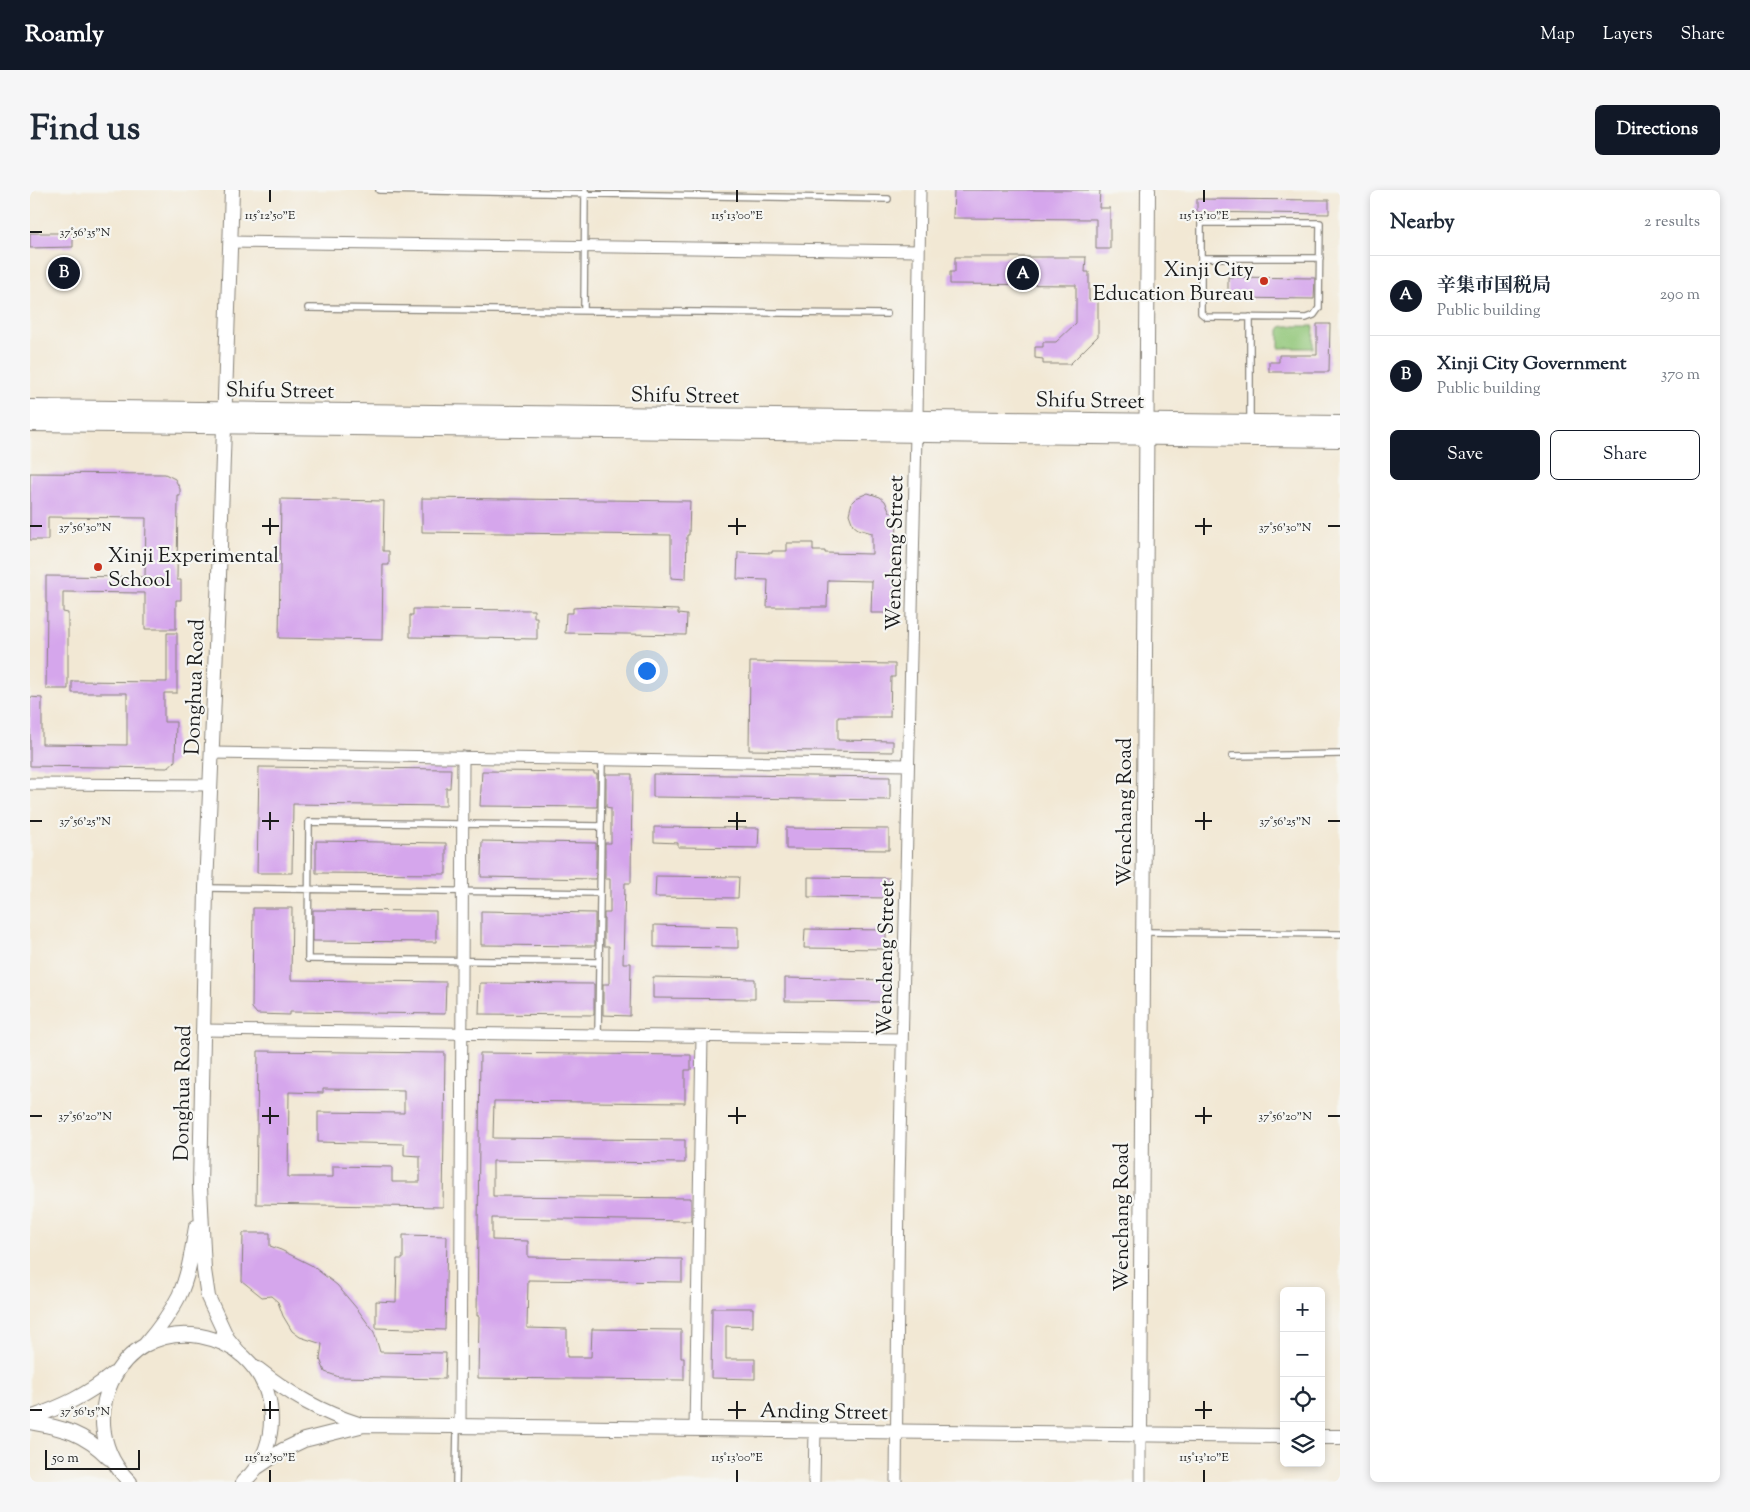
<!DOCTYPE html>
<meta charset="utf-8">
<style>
:root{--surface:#fff;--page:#f6f6f7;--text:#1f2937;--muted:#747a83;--line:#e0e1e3;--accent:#111827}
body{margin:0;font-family:"Sorts Mill Goudy","Noto Serif SC",serif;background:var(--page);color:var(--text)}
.controls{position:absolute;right:15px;bottom:15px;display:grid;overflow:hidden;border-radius:8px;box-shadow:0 2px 8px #0003}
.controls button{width:45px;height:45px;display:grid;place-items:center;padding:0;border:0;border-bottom:1px solid var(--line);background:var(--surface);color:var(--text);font:25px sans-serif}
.scale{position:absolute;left:15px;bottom:12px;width:95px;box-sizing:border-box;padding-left:5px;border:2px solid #1c1c1c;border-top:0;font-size:14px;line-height:18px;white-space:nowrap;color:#1c1c1c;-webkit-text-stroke:4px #f6f6f2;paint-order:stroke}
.you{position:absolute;left:616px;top:480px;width:18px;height:18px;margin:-12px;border:4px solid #fff;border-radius:50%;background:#1a73e8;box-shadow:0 0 0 8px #1a73e833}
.badge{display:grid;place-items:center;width:32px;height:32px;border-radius:50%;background:var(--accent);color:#fff;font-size:16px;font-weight:700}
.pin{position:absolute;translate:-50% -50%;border:2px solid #fff;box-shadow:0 1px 5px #0006}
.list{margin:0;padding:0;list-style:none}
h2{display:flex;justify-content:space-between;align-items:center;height:65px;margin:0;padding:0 20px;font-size:21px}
h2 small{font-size:16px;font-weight:400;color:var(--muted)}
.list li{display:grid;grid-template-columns:32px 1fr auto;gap:15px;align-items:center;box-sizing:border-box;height:80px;padding:0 20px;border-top:1px solid var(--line)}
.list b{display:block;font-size:19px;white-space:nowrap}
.list p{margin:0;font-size:16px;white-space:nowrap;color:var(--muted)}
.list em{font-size:16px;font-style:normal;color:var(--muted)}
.actions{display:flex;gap:10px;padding:15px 20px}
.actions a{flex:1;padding:11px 0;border:1px solid var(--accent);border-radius:8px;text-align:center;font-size:18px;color:var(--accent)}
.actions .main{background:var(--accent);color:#fff}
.icon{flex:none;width:28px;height:28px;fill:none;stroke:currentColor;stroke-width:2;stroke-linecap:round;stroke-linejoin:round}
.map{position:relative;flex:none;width:1310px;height:1292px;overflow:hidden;border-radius:8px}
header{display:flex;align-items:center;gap:30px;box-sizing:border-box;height:70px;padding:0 25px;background:var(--accent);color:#fff}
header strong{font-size:24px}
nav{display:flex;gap:28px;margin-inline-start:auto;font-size:18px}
.intro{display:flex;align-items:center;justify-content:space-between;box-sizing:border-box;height:120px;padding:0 30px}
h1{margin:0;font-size:35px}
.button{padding:12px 22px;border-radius:8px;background:var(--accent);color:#fff;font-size:18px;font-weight:700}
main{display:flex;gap:30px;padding:0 30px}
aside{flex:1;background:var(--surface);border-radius:8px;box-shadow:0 2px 8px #0003}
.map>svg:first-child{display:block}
.green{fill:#91c678;stroke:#56714a}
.building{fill:#d5a6ec;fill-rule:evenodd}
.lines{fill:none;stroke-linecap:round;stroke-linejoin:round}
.service-casing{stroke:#878278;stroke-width:8}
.minor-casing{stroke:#878278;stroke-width:13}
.tertiary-casing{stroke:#878278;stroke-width:16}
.secondary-casing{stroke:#878278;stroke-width:18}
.service{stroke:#fff;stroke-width:5.5}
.minor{stroke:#fff;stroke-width:11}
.tertiary{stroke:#fff;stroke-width:14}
.secondary{stroke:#fff;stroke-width:16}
.ticks{fill:none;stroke:#1c1c1c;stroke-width:2}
.poi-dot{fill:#c8321e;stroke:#f6f6f2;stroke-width:2}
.labels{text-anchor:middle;stroke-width:4.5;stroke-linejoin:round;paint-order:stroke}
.poi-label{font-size:21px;fill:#1c1c1c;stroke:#f6f6f2;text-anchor:end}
.street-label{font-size:21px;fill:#1c1c1c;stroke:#f6f6f2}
.ticks-label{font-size:12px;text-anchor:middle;fill:#1c1c1c;stroke:#f6f6f2;stroke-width:4.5;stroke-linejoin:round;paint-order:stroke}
</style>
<header>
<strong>Roamly</strong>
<nav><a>Map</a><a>Layers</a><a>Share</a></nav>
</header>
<div class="intro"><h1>Find us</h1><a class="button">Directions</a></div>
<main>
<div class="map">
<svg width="1310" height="1292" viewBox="0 0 1310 1292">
<rect width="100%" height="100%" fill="#f6f6f2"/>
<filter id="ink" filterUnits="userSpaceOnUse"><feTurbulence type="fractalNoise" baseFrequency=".02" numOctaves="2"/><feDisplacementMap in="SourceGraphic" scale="10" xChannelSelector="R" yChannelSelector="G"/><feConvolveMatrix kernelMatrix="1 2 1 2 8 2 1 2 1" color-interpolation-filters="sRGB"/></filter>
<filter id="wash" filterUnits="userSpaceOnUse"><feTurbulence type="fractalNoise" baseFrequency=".0096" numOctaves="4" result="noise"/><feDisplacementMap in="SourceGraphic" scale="20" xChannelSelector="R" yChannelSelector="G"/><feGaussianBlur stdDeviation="1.12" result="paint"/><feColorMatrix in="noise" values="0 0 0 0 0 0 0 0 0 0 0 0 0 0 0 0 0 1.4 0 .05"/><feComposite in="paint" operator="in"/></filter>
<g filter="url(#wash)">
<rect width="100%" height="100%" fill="#f2e8d4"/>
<path class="green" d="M1255,136H1284L1283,158H1249V140L1251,137Z"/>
<g id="blocks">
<path class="building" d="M924,0H1070L1069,18H1080V59H1066V29L923,28Z
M1167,9L1299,10V24L1167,22Z
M0,43H43V57L0,58Z
M925,67H1056L1055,82H1059V110H1068V146L1040,174H1013V169L1005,168V157H1013V152H1026L1046,133V95L920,94V82H925Z
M1198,87L1285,88L1284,109L1198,108Z
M1287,134H1300L1299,182H1239V172H1249V165H1287Z
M0,283L135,284L145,289L150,299V306H148L147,390H151V410H146V439H115V403L33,402V422L38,423V499H16L17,413H16V386L115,387L116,328L18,327V350H0Z
M838,303L850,307L855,311L860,322H867L865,423H841L842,391L798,390L797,417H737L738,390L707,389L708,362L742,363V361H757V353H783V361H795V363L842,364V343L828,339L823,335L819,324L822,312L826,308Z
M392,308L660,311L659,345H657L656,389L641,388V345L392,342Z
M251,309L354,311L353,361H359V375H353L352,450L249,448Z
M560,417L648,420V424L657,425L656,445L535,443L536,423H543V418Z
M383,419L504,420V427H507V449L380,447V425H383Z
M137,443H147V503H134V532H146L145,571L137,578L0,576V507L12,508V554L97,555V503H42V491L137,492Z
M720,472L865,474V487H861L860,527H808V550L863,551V562L719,560Z
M229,577L421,579L420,598H416V616L263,614L262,683H227Z
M452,581L564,582V584H567V617L450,616Z
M576,584H602L601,693H595L593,773H601L600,826L573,825V794H579V756H574V723H580V689H575V653H581V618L576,617Z
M623,584L860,587V610L623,607Z
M624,637L729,638L728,658L648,657V653L624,652Z
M756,638L859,639V660L756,659Z
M286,651L416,653V684L286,683Z
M452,651L566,653V689L451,687Z
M626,686L709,687L708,708L625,707Z
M778,687L860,688L859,708L778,707Z
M223,718H262L261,790L416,792L415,824L260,822V825L227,824L222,818Z
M283,720L406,721V752L283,751Z
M451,721L565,723V756L451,755Z
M624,735L708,737V758L624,757Z
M775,739L856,740V759L774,758Z
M623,787L725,789V809L623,808Z
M755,788L858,790L857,812L755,811Z
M450,793L564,794V825L449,824Z
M228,861L415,863L413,1017L226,1014ZM293,899L374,900V923L288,922V952L374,954V965L390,966V992H362V977L303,976V987H258L259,902L293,903Z
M450,863L661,865V880H655V913L464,911L463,948L655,950V973L463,971V1006L661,1008V1031L462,1028V1050L498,1051V1067L652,1069V1092L498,1090L497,1138L537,1139V1167H561L562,1139L651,1140V1168H654V1190L448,1188L449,1126H447Z
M213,1043H240V1056L251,1060L281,1075L307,1095L328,1120L344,1142L350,1162L416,1163L415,1189L309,1187L295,1182L290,1169L292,1154L270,1147L262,1141L253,1126L248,1112L241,1106L232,1107L212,1091Z
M373,1045L417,1046L415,1140L346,1138V1111L366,1112L367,1069H373Z
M682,1118H723V1137L696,1136V1169H725V1189L681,1188Z"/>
</g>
</g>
<g filter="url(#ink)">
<use href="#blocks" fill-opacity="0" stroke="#878278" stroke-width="1"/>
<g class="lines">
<g class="service-casing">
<path id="service" d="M349,0L858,9
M1171,33H1290L1289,118L1284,125L1276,128L1176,127L1171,123Z
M1171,68H1290
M278,118L857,124
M554,121L555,0
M1220,230V127
M1202,566L1310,564
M177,698L570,703
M1113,742L1310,744
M569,772L278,769L279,632L571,636
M568,845L572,570
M426,1292L427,1237"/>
</g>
<g class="minor-casing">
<path id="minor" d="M200,52L889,61
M887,229L890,0
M182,563L878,575
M0,594L180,595
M172,840L872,849
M430,1237L433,567
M665,1239L672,847
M784,1292L785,1241
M866,1292L869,994L886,244
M1110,1292V1245"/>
</g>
<g class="tertiary-casing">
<path id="tertiary" d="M202,0L189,385L176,698L170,997L174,1080L178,1107L197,1148L210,1164
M115,1155C128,1140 140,1124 149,1106C159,1085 162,1060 166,1037
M228,1179C261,1205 290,1222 331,1235
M0,1228C32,1217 57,1205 83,1184
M0,1232C34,1238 54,1243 79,1268
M1110,1245L1118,0
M1291,1247H1310
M226,1278L253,1260L274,1250L334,1235L1254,1246
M100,1292C40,1234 87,1132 170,1146C186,1149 202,1156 214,1167C228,1180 238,1198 240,1217C244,1244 235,1274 213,1292"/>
</g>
<g class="secondary-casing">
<path id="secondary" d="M0,218L1310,234
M0,233L1310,249"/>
</g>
<use href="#service" class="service"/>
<use href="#minor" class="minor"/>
<use href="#tertiary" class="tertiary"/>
<use href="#secondary" class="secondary"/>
</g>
</g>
<path class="ticks" d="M240,0V12M707,0V12M1174,0V12M0,42H12M240,328V345M707,328V345M1174,328V345M0,336H12M232,336H249M698,336H716M1165,336H1182M1298,336H1310M240,622V640M707,622V640M1174,622V640M0,631H12M232,631H249M698,631H716M1165,631H1182M1298,631H1310M240,917V934M707,917V934M1174,917V934M0,926H12M232,926H249M698,926H716M1165,926H1182M1298,926H1310M240,1211V1229M707,1211V1229M1174,1211V1229M0,1220H12M232,1220H249M698,1220H716M1165,1220H1182M240,1280V1292M707,1280V1292M1174,1280V1292"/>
<g class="poi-dot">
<circle cx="1234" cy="91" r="5"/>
<circle cx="68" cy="377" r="5"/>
</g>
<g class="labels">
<g class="poi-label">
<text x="1224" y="86">Xinji City<tspan x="1224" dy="24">Education Bureau</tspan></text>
<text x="78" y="372" text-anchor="start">Xinji Experimental<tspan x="78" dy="24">School</tspan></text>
</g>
<g class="street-label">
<text transform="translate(250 200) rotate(1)" y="7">Shifu Street</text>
<text transform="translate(655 205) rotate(1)" y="7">Shifu Street</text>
<text transform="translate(1060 210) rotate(1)" y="7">Shifu Street</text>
<text transform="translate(864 363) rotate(-89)" y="7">Wencheng Street</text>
<text transform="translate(164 497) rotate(-88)" y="7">Donghua Road</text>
<text transform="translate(1094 622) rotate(-90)" y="7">Wenchang Road</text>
<text transform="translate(855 768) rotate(-89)" y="7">Wencheng Street</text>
<text transform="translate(152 903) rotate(-89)" y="7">Donghua Road</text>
<text transform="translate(1091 1027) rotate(-90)" y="7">Wenchang Road</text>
<text transform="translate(794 1221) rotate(1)" y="7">Anding Street</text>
</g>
</g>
<g class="ticks-label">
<text x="240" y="29">115°12'50"E</text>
<text x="707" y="29">115°13'00"E</text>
<text x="1174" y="29">115°13'10"E</text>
<text x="55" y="46">37°56'35"N</text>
<text x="55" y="341">37°56'30"N</text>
<text x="1255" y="341">37°56'30"N</text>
<text x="55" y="635">37°56'25"N</text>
<text x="1255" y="635">37°56'25"N</text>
<text x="55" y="930">37°56'20"N</text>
<text x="1255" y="930">37°56'20"N</text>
<text x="55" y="1225">37°56'15"N</text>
<text x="240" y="1271">115°12'50"E</text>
<text x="707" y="1271">115°13'00"E</text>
<text x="1174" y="1271">115°13'10"E</text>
</g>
</svg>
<div class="controls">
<button>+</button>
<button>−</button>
<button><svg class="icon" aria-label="locate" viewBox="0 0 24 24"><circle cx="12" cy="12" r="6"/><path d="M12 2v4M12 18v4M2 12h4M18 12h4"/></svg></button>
<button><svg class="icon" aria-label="layers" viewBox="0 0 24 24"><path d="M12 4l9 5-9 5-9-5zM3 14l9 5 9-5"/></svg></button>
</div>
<div class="scale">50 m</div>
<div class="you"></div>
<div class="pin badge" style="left:993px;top:84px">A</div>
<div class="pin badge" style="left:34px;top:83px">B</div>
</div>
<aside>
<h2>Nearby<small>2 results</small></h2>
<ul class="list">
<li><span class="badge">A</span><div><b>辛集市国税局</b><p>Public building</p></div><em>290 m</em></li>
<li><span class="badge">B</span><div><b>Xinji City Government</b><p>Public building</p></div><em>370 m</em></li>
</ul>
<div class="actions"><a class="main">Save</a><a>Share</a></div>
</aside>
</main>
